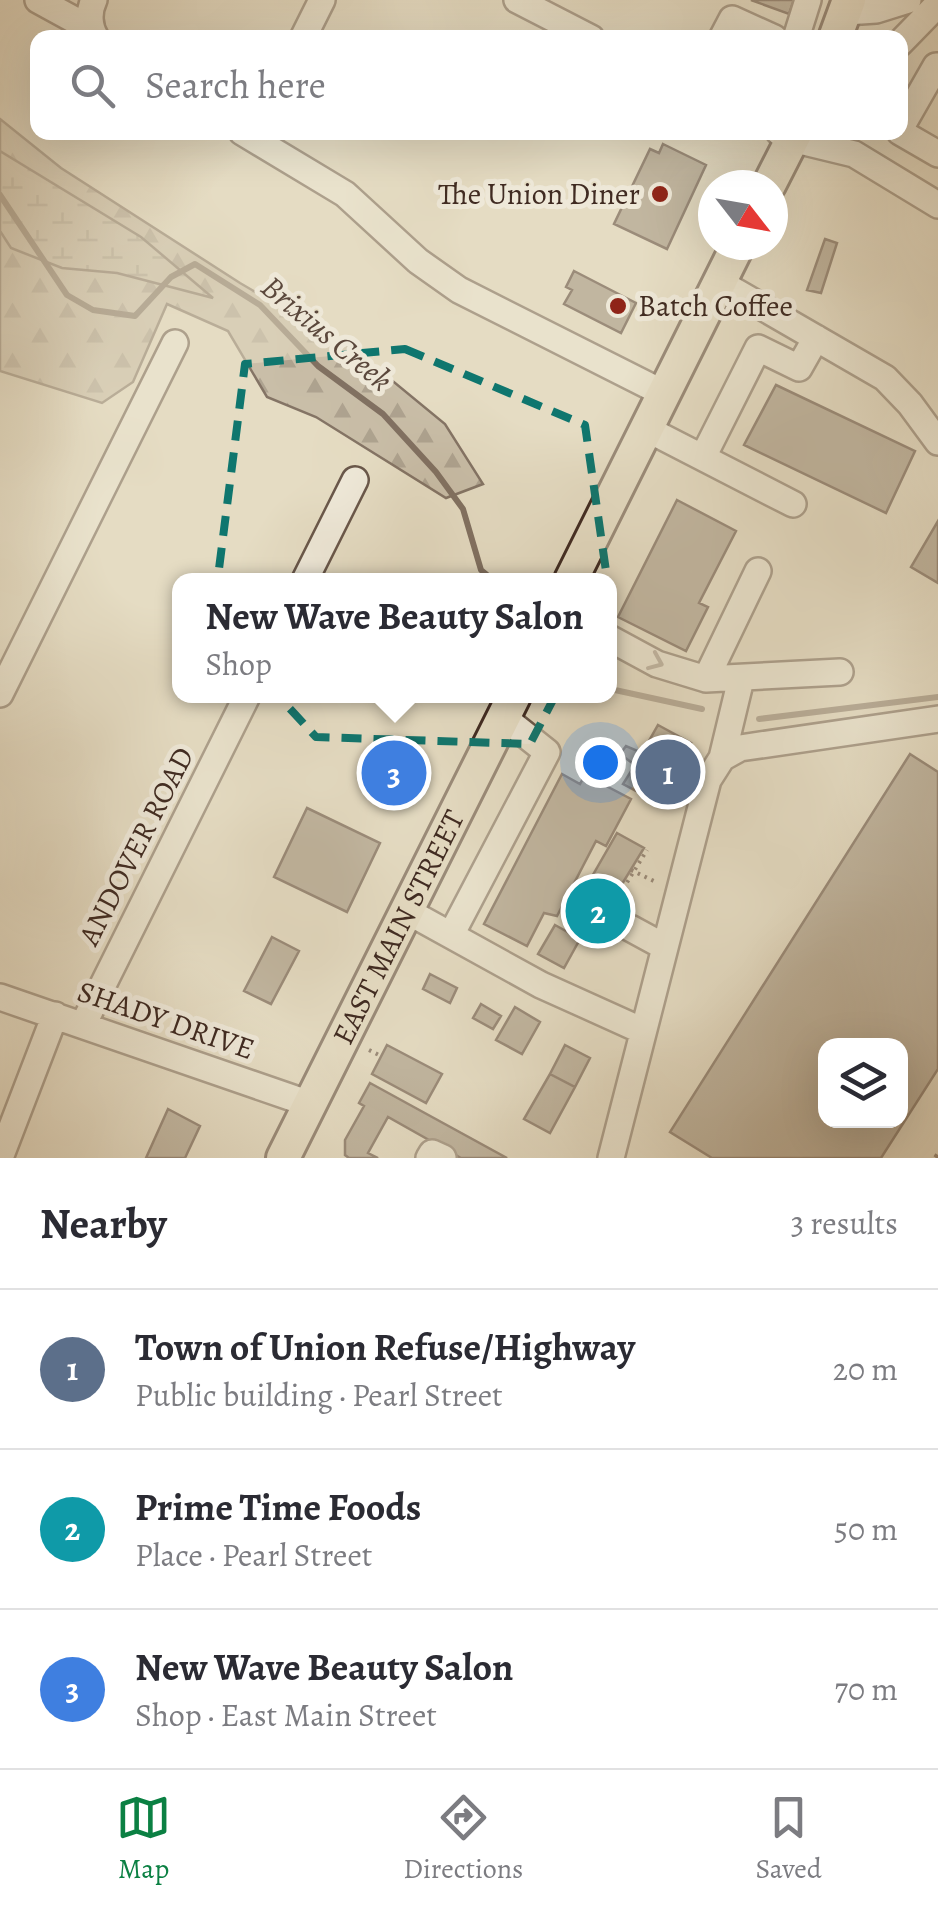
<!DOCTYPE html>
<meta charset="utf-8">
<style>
:root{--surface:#fff;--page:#f2f2f3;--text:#2b2b33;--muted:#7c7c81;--line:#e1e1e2;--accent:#0b8043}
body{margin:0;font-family:Alegreya,serif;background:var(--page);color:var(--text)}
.controls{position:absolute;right:30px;bottom:30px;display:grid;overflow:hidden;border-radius:20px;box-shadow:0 10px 40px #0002}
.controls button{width:90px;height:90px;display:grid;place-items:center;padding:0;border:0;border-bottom:2px solid var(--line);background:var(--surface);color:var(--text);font:50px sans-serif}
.compass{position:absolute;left:698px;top:170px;width:90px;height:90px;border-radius:50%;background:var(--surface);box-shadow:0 10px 40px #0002;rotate:121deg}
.you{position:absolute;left:600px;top:762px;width:35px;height:35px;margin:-25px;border:8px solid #fff;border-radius:50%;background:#1a73e8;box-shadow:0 0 0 15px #1a73e833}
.badge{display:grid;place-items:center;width:65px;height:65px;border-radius:50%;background:var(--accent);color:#fff;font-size:32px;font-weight:700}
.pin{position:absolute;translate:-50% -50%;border:5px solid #fff;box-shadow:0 2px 10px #0006}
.popup{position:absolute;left:172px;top:573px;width:445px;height:130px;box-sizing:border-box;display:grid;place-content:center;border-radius:20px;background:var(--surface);filter:drop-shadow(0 2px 8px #0005);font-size:32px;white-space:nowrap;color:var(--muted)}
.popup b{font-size:38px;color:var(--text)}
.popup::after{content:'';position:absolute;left:50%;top:100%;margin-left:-20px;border:20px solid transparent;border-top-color:var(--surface)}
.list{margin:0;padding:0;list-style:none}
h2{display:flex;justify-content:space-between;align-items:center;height:130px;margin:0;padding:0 40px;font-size:42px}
h2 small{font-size:32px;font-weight:400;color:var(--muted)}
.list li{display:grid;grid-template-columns:65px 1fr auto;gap:30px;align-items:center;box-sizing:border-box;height:160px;padding:0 40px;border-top:2px solid var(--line)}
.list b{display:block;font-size:38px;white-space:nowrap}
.list p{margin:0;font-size:32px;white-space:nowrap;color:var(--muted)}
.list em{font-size:32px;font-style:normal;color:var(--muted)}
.icon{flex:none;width:55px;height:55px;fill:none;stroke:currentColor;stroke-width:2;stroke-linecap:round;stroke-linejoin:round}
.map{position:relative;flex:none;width:938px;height:1158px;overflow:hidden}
.search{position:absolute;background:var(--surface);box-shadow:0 10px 40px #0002;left:30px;right:30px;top:30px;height:110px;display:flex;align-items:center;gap:25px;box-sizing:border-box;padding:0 35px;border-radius:20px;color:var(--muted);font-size:38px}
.sheet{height:610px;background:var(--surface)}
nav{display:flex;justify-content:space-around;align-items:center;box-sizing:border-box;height:140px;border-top:2px solid var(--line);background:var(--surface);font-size:28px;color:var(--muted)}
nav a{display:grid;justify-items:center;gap:5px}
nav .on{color:var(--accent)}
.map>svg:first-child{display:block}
.forest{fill:url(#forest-firs);stroke:#847465;stroke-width:2.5}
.wetland{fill:url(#wetland-marsh);stroke:#847465;stroke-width:2.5}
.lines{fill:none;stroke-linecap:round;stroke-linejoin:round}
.stream{stroke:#817162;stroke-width:6}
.building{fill:#968776;stroke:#402b22;stroke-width:2.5;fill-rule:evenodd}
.minor-casing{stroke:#69574a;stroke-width:30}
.major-casing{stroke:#402b22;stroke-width:38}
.path{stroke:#402b22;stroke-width:4;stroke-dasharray:2.5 5;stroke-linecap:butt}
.minor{stroke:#eee8d8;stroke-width:25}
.major{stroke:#e5dcc3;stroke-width:32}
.rail{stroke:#402b22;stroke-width:6;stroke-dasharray:18 18;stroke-linecap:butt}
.oneway{stroke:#978a7d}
.marked{fill:none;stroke:#0f766e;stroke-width:8;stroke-dasharray:20 12;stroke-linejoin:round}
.poi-dot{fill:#8f2418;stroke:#eee8d8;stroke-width:4}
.labels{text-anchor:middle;stroke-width:10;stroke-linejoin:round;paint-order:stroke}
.poi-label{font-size:30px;fill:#402b22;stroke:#eee8d8;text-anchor:end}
.street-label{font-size:30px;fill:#402b22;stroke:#eee8d8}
.water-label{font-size:32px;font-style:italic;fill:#5b483c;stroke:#eee8d8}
</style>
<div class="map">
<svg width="938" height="1158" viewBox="0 0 938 1158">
<defs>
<pattern id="forest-firs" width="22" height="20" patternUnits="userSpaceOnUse" patternTransform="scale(2.5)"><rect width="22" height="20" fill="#c9bea8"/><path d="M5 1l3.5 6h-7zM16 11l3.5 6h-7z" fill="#aea390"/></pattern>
<pattern id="wetland-marsh" width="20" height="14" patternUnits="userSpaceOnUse" patternTransform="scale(2.5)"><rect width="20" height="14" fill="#c9bea8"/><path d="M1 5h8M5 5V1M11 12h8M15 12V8" fill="none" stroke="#aea390"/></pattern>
</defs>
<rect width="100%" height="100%" fill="#e5dcc3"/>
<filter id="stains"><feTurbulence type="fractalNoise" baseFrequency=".002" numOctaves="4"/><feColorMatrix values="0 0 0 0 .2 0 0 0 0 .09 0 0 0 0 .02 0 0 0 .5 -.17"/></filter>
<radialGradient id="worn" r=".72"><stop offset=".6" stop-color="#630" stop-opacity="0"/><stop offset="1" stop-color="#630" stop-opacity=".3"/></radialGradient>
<path class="forest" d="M0,119L61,168L240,283L355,350L445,424L483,484L446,498L316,417L267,397L228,331L167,304L133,382L102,403L0,371Z"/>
<path class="wetland" d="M0,151L141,237L213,298L117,273L62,268L11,248L0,231Z"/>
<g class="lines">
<path class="stream" d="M0,195L67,295L93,310L135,316L171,277L195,264L260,305L318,366L383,414L436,472L463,509L481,570L493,580
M615,690L702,709
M759,719L938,697"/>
</g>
<path class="building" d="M751,0H794L789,14Z
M663,144L706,165L667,249L614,224L650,149L659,153Z
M825,239L837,243L821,293L807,290Z
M574,271L636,303L621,333L564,304L572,290L566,287Z
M776,385L915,451L886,513L744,445Z
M677,500L736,531L699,603L708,607L686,651L618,617Z
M938,521V583L911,567Z
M658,725L691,743L657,802L623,784L635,765L620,754L626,746L642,753Z
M375,745L428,773L414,801L360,773Z
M910,754L938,772V1069L881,1158H712L670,1132ZM826,1046H900V1120H826Z
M562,774L580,784L585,775L631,799L606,846L596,841L557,916L544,913L527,946L484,924Z
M307,808L380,843L347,912L274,877Z
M617,833L644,848L616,894L590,880Z
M587,887L623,907L609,934L573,914Z
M555,925L580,939L564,968L538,954Z
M272,937L299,951L271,1004L244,991Z
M430,974L457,988L450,1003L423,989Z
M481,1004L501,1016L493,1029L473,1018Z
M515,1007L540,1022L522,1054L496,1040Z
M387,1045L442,1074L426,1103L372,1074Z
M565,1045L590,1058L575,1087L550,1074Z
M550,1074L575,1087L550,1133L524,1119Z
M370,1083L507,1158H461L388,1117L368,1153L378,1158H349L345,1155V1140L364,1106L359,1103Z
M168,1109L200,1126L185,1158H146Z"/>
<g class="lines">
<g class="minor-casing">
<path id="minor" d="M38,0L91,29
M94,0C88,12 89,27 96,38
M517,0L591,38
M846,12L876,10L908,0
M303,38L322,0
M722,38L732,19L774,38
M796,38L808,0
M900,43L938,4
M900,129L936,66
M242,132L345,194L418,261L459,290L665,394
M779,132L792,139L854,154L938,205
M900,132L938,154
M719,282L885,378L910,404L938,442
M647,429L793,504
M703,457L758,348L799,368L816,338
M305,580L355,480
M609,638L657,664L706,679L840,672
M706,679L758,571
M0,694L175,343
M722,758L741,679
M407,911L541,985L643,1031
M630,928L665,947
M451,935L547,752L503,717
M0,997L310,1104
M83,1025L247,696
M0,1158L55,1015
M429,1158L432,1153L443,1158
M611,1158L708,780L722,758L740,748L938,719"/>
</g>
<g class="major-casing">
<g id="major">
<path d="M835,38L849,0"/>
<path d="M769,185L796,132"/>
<path d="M571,580L738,245"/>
<path id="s1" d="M283,1158L514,696"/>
</g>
</g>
<path class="path" d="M631,870L658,883
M601,886L618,897L647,850
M369,1050L381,1056"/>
<use href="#minor" class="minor"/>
<use href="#major" class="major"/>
<path class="rail" d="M936,1158L938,1155"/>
</g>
<defs><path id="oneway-chevron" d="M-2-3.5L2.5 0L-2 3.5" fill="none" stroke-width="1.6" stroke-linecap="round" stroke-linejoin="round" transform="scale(2.5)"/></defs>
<use class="oneway" href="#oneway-chevron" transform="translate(656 662) rotate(23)"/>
<path d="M0 0H938V1158H0ZM405,349L585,425L609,592L530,744L316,737L212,624L245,364Z" fill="#e5dcc3" fill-opacity=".55" fill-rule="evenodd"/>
<path class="marked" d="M405,349L585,425L609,592L530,744L316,737L212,624L245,364Z"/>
<g class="poi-dot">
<circle cx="660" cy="194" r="10"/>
<circle cx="618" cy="306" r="10"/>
</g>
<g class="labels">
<g class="poi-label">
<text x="640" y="204">The Union Diner</text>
<text x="638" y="316" text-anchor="start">Batch Coffee</text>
</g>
<g class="street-label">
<text transform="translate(136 846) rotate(-63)" y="10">ANDOVER ROAD</text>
<text dy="10" stroke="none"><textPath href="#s1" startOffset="258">EAST MAIN STREET</textPath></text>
<text transform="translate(166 1020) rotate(19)" y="10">SHADY DRIVE</text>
</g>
<g class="water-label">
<text transform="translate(327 333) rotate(40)" y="11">Brixius Creek</text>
</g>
</g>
<rect width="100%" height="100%" filter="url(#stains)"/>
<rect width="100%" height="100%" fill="url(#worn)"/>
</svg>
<div class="controls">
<button><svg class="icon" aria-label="layers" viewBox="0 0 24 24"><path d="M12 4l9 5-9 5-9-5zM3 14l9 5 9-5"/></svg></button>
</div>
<svg class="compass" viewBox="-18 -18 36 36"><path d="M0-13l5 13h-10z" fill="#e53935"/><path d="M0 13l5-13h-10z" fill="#7c7c81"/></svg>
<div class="you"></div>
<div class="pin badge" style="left:668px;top:772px;background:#5c6f8a">1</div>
<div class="pin badge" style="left:598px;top:911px;background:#0f9aa8">2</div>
<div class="pin badge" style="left:394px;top:773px;background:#3f7fe0">3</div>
<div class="popup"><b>New Wave Beauty Salon</b>Shop</div>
<div class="search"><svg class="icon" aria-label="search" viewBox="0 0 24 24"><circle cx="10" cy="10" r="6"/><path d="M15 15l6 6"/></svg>Search here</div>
</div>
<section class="sheet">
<h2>Nearby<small>3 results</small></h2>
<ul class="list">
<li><span class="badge" style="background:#5c6f8a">1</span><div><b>Town of Union Refuse/Highway</b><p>Public building · Pearl Street</p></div><em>20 m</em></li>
<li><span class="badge" style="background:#0f9aa8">2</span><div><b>Prime Time Foods</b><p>Place · Pearl Street</p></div><em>50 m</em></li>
<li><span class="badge" style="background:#3f7fe0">3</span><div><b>New Wave Beauty Salon</b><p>Shop · East Main Street</p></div><em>70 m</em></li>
</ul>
</section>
<nav>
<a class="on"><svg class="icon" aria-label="map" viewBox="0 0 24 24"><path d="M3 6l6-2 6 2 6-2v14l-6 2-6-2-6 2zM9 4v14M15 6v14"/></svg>Map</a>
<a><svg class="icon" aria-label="directions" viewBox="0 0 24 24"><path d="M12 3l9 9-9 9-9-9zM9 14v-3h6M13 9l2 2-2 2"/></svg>Directions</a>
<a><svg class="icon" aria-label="saved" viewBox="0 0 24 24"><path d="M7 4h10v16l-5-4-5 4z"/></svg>Saved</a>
</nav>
